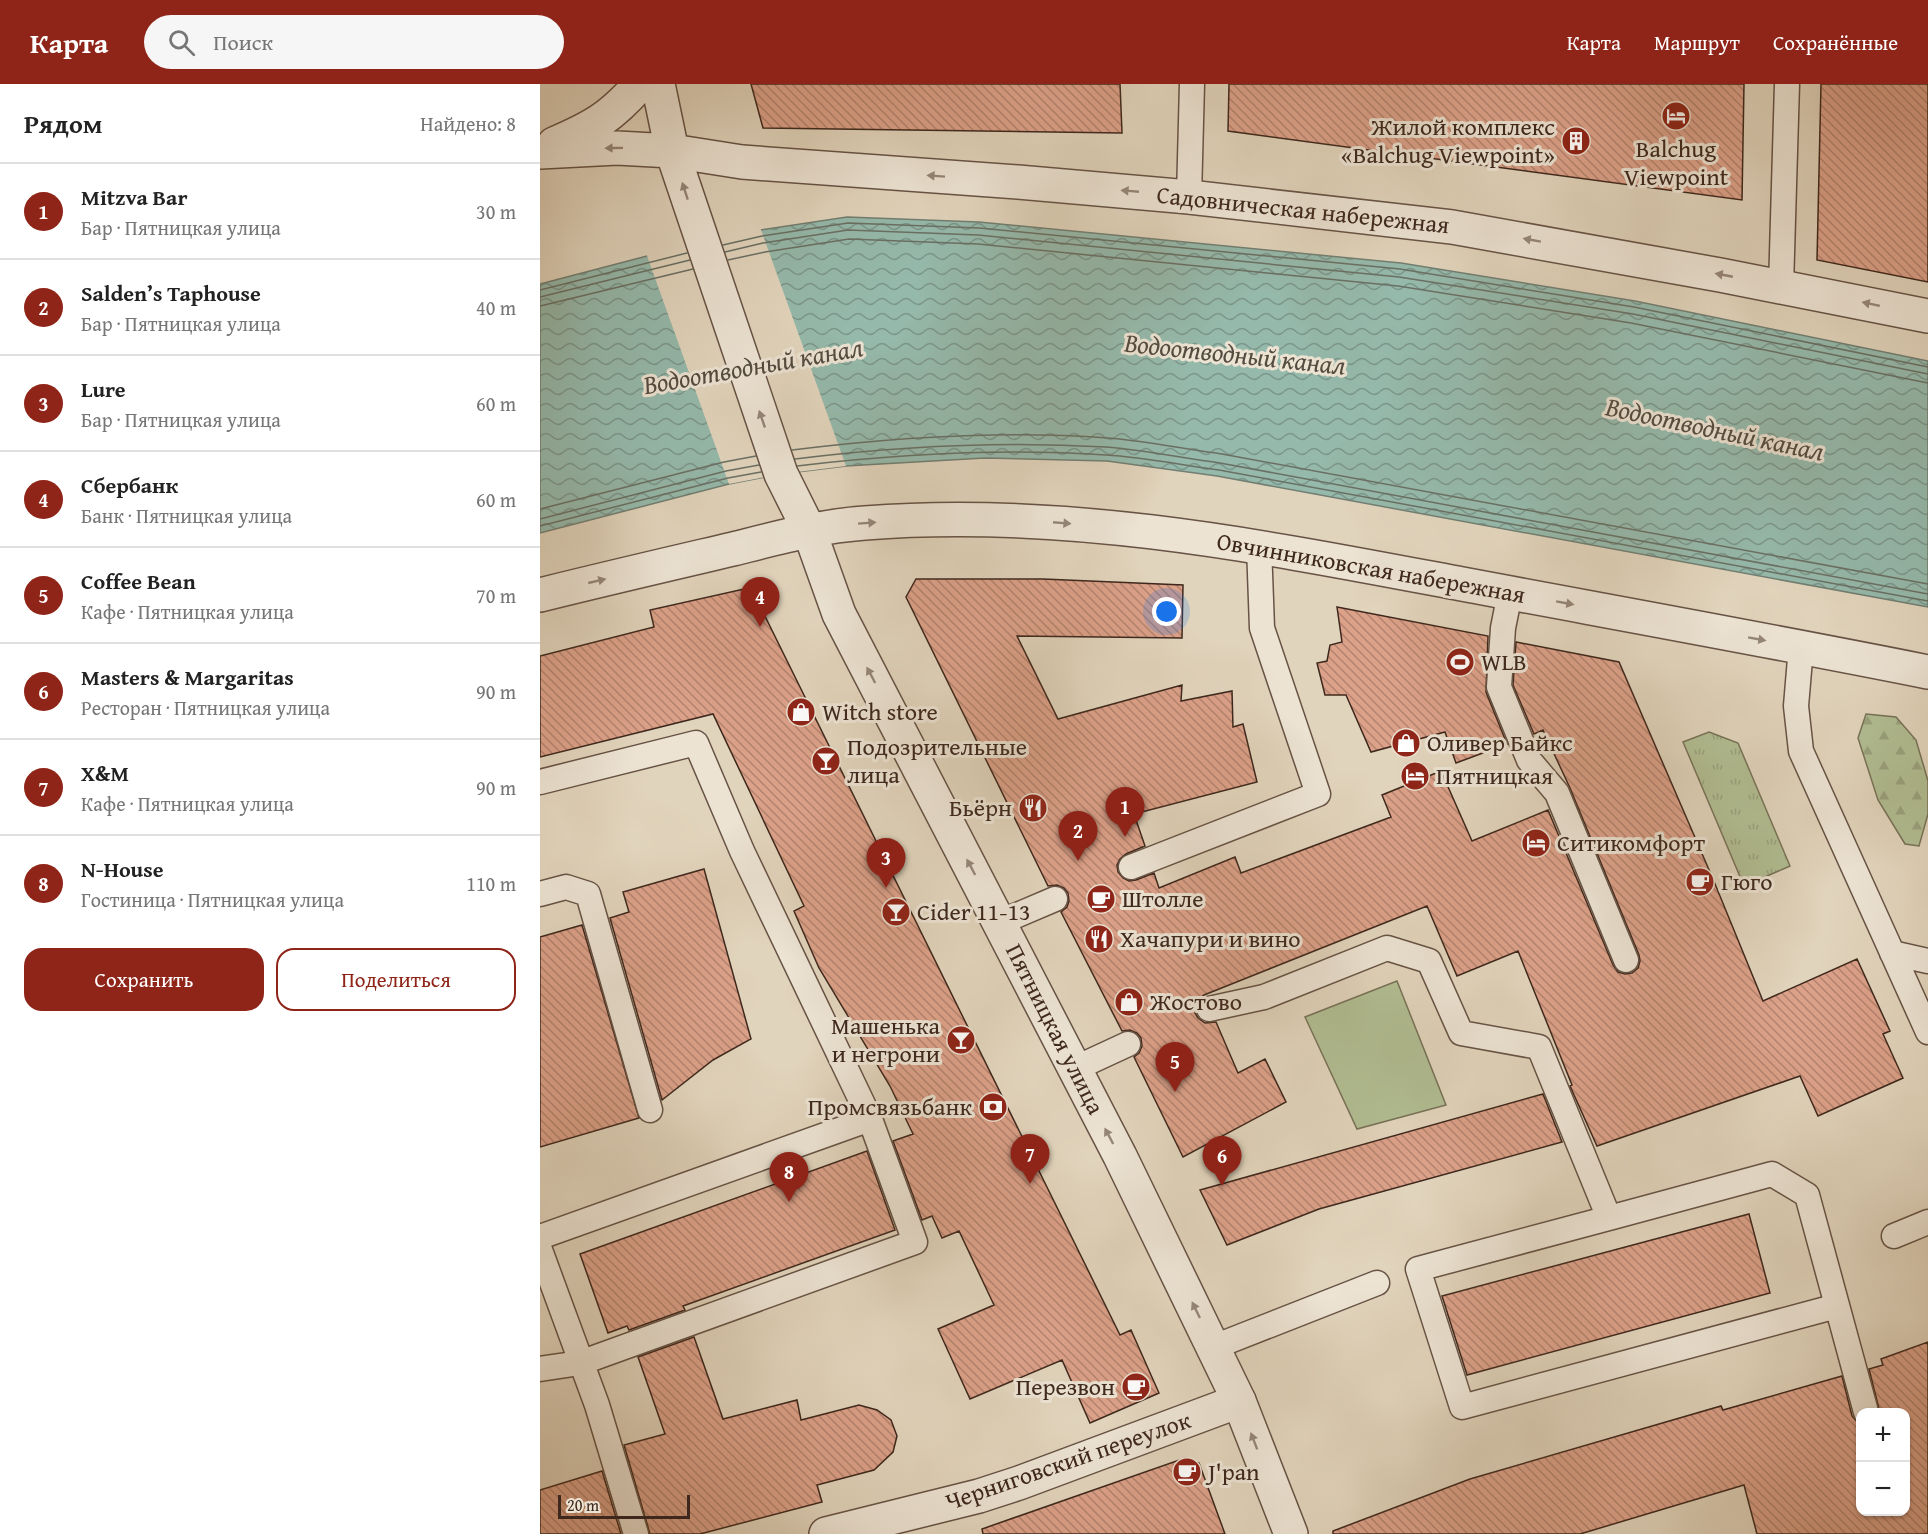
<!DOCTYPE html>
<html lang="ru">
<meta charset="utf-8">
<style>
:root{--surface:#fff;--page:#f6f6f6;--text:#222;--muted:#767676;--line:#e0e0e0;--accent:#8f2418}
body{margin:0;font-family:"Gentium Book Plus",serif;background:var(--page);color:var(--text)}
.controls{position:absolute;right:18px;bottom:18px;display:grid;overflow:hidden;border-radius:12px;box-shadow:0 2px 4px #0004}
.controls button{width:54px;height:54px;display:grid;place-items:center;padding:0;border:0;border-bottom:2px solid var(--line);background:var(--surface);color:var(--text);font:30px sans-serif}
.scale{position:absolute;left:18px;bottom:15px;width:132px;box-sizing:border-box;padding-left:6px;border:3px solid #3e281d;border-top:0;font-size:16px;line-height:21px;white-space:nowrap;color:#3e281d;-webkit-text-stroke:4px #ece3d3;paint-order:stroke}
.you{position:absolute;left:627px;top:528px;width:21px;height:21px;margin:-15px;border:4px solid #fff;border-radius:50%;background:#1a73e8;box-shadow:0 0 0 9px #1a73e833}
.badge{display:grid;place-items:center;width:39px;height:39px;border-radius:50%;background:var(--accent);color:#fff;font-size:20px;font-weight:700}
.pin{position:absolute;translate:-50% -50px;filter:drop-shadow(0 2px 3px #0008)}
.pin::after{content:'';position:absolute;top:32px;width:21px;height:18px;background:inherit;clip-path:polygon(0 0,100% 0,50% 100%)}
.list{margin:0;padding:0;list-style:none}
h2{display:flex;justify-content:space-between;align-items:center;height:78px;margin:0;padding:0 24px;font-size:26px}
h2 small{font-size:20px;font-weight:400;color:var(--muted)}
.list li{display:grid;grid-template-columns:39px 1fr auto;gap:18px;align-items:center;box-sizing:border-box;height:96px;padding:0 24px;border-top:2px solid var(--line)}
.list b{display:block;font-size:22px;white-space:nowrap}
.list p{margin:0;font-size:20px;white-space:nowrap;color:var(--muted)}
.list em{font-size:20px;font-style:normal;color:var(--muted)}
.actions{display:flex;gap:12px;padding:18px 24px}
.actions a{flex:1;padding:14px 0;border:2px solid var(--accent);border-radius:18px;text-align:center;font-size:21px;color:var(--accent)}
.actions .main{background:var(--accent);color:#fff}
.icon{flex:none;width:33px;height:33px;fill:none;stroke:currentColor;stroke-width:2;stroke-linecap:round;stroke-linejoin:round}
.map{position:relative;flex:none;width:1388px;height:1450px;overflow:hidden}
header{display:flex;align-items:center;gap:36px;box-sizing:border-box;height:84px;padding:0 30px;background:var(--accent);color:#fff}
header strong{font-size:28px}
nav{display:flex;gap:33px;margin-inline-start:auto;font-size:21px}
.search{width:420px;height:54px;background:var(--page);display:flex;align-items:center;gap:15px;box-sizing:border-box;padding:0 21px;border-radius:33px;color:var(--muted);font-size:22px}
main{display:flex}
aside{flex:1;background:var(--surface)}
.map>svg:first-child{display:block}
.grass{fill:#b1bd92;stroke:#787258;stroke-width:1.5}
.forest{fill:url(#forest-firs);stroke:#787258;stroke-width:1.5}
.park{fill:url(#park-tufts);stroke:#787258;stroke-width:1.5}
.water{fill:url(#water-waves);stroke:#727f72;stroke-width:1.5}
.pier{fill:#e1d4bc}
.lines{fill:none;stroke-linecap:round;stroke-linejoin:round}
.shore{stroke:#6a7064;stroke-width:1.5}
.building{fill:url(#building-back-hatch);stroke:#3e281d;stroke-width:1.5}
.service-casing{stroke:#675345;stroke-width:27}
.pedestrian-casing{stroke:#675345;stroke-width:36}
.tertiary-casing{stroke:#675345;stroke-width:36}
.service{stroke:#ece3d3;stroke-width:24}
.pedestrian{stroke:#ece3d3;stroke-width:33}
.tertiary{stroke:#ece3d3;stroke-width:33}
.oneway{fill:#958678}
.labels{text-anchor:middle;stroke-width:6;stroke-linejoin:round;paint-order:stroke}
.poi-label{font-size:24px;fill:#3e281d;stroke:#ece3d3;text-anchor:start}
.street-label{font-size:24px;fill:#3e281d;stroke:#ece3d3}
.water-label{font-size:26px;font-style:italic;fill:#544c40;stroke:#ece3d3}
</style>
<header>
<strong>Карта</strong>
<div class="search"><svg class="icon" aria-label="search" viewBox="0 0 24 24"><circle cx="10" cy="10" r="6"/><path d="M15 15l6 6"/></svg>Поиск</div>
<nav><a>Карта</a><a>Маршрут</a><a>Сохранённые</a></nav>
</header>
<main>
<aside>
<h2>Рядом<small>Найдено: 8</small></h2>
<ul class="list">
<li><span class="badge">1</span><div><b>Mitzva Bar</b><p>Бар · Пятницкая улица</p></div><em>30 m</em></li>
<li><span class="badge">2</span><div><b>Salden’s Taphouse</b><p>Бар · Пятницкая улица</p></div><em>40 m</em></li>
<li><span class="badge">3</span><div><b>Lure</b><p>Бар · Пятницкая улица</p></div><em>60 m</em></li>
<li><span class="badge">4</span><div><b>Сбербанк</b><p>Банк · Пятницкая улица</p></div><em>60 m</em></li>
<li><span class="badge">5</span><div><b>Coffee Bean</b><p>Кафе · Пятницкая улица</p></div><em>70 m</em></li>
<li><span class="badge">6</span><div><b>Masters &amp; Margaritas</b><p>Ресторан · Пятницкая улица</p></div><em>90 m</em></li>
<li><span class="badge">7</span><div><b>Х&amp;М</b><p>Кафе · Пятницкая улица</p></div><em>90 m</em></li>
<li><span class="badge">8</span><div><b>N-House</b><p>Гостиница · Пятницкая улица</p></div><em>110 m</em></li>
</ul>
<div class="actions"><a class="main">Сохранить</a><a>Поделиться</a></div>
</aside>
<div class="map">
<svg width="1388" height="1450" viewBox="0 0 1388 1450">
<defs>
<pattern id="forest-firs" width="22" height="20" patternUnits="userSpaceOnUse" patternTransform="scale(1.5)"><rect width="22" height="20" fill="#b1bd92"/><path d="M5 1l3.5 6h-7zM16 11l3.5 6h-7z" fill="#99a27d"/></pattern>
<pattern id="park-tufts" width="24" height="20" patternUnits="userSpaceOnUse" patternTransform="scale(1.5)"><rect width="24" height="20" fill="#b1bd92"/><path d="M3 7l-1-3M5 7V3M7 7l1-3M15 17l-1-3M17 17v-4M19 17l1-3" fill="none" stroke="#99a27d"/></pattern>
<pattern id="water-waves" width="16" height="10" patternUnits="userSpaceOnUse" patternTransform="scale(1.5)"><rect width="16" height="10" fill="#95b9ab"/><path d="M0 5q4-4 8 0t8 0" fill="none" stroke="#7b968b"/></pattern>
<pattern id="building-back-hatch" width="6" height="6" patternUnits="userSpaceOnUse" patternTransform="scale(1.5)"><rect width="6" height="6" fill="#dca189"/><path d="M-1 5l2 2M0 0l6 6M5-1l2 2" fill="none" stroke="#b4836f"/></pattern>
</defs>
<rect width="100%" height="100%" fill="#e1d4bc"/>
<filter id="stains"><feTurbulence type="fractalNoise" baseFrequency=".00333" numOctaves="4"/><feColorMatrix values="0 0 0 0 .2 0 0 0 0 .09 0 0 0 0 .02 0 0 0 .5 -.17"/></filter>
<radialGradient id="worn" r=".72"><stop offset=".6" stop-color="#630" stop-opacity="0"/><stop offset="1" stop-color="#630" stop-opacity=".3"/></radialGradient>
<path class="grass" d="M857,897L906,1021L817,1045L765,933Z"/>
<path class="forest" d="M1326,630L1356,633L1376,656L1388,697V730L1379,762L1365,760L1338,716L1318,654Z"/>
<path class="park" d="M1169,648L1198,659L1250,782L1204,802L1143,658Z"/>
<path class="water" d="M307,133L439,138L861,179L1095,217L1388,277V523L677,392L567,377L445,374L306,382L241,390L189,400L0,449V200L107,172L220,146Z"/>
<path class="pier" d="M220,143L306,382L241,390L189,400L106,169Z"/>
<g class="lines">
<path class="shore" d="M183,161L222,152L308,139L439,144L860,185L1094,223L1388,283
M185,168L223,159L308,146L438,151L859,193L1093,230L1388,290
M188,176L225,168L309,155L438,160L858,202L1091,239L1388,299
M0,206L147,169
M0,213L150,176
M0,222L153,185
M252,366C356,353 463,346 568,354C606,357 644,365 682,370L1388,500
M255,375C358,362 463,357 566,363C604,366 642,374 680,379L1388,510
M257,382C359,370 463,364 566,371C603,373 641,381 679,386L1388,517
M0,425L184,378L216,372
M0,435L186,387L219,381
M0,442L188,394L221,388"/>
</g>
<path class="building" d="M211,0H580L582,49L223,44Z
M689,0H1204L1202,116L688,47Z
M1281,0H1388V198L1277,176Z
M376,495H503L643,501L642,554L477,552L518,635L642,601L641,617L692,607L693,643L703,640L717,698L594,730L605,762L586,770L580,775L577,781L578,788L583,794L589,797L596,796L614,789L619,804L695,773L701,789L851,733L842,711L901,687L932,757L1008,726L1073,881L1078,888L1085,890L1092,889L1098,884L1100,877L1099,871L1030,704L1003,646L994,650L973,601L976,558L1079,578L1173,795L1223,917L1317,875L1350,947L1343,950L1363,994L1278,1032L1260,992L1057,1062L1030,1002L1032,1001L978,867L917,892L887,822L664,911L659,915L655,921V929L658,934L665,939L676,938L698,989L725,975L746,1018L643,1073L594,973L599,969L602,962L601,954L597,949L590,946L582,947L521,828L527,823L529,817L528,809L524,804L517,801L508,802L366,513Z
M204,505L214,509L217,516L580,1251L591,1246L619,1309L550,1339L522,1276L430,1315L398,1245L454,1221L419,1147L402,1154L392,1132L382,1136L353,1057L373,1050L350,1002L279,884L254,827L264,822L173,630L0,673V572L114,543L110,526Z
M797,523L948,552L946,608L967,660L916,679L905,648L831,668L806,611H785L777,579L787,577L790,561L802,558Z
M164,785L211,955L173,976L122,1016L70,834L89,828L83,808Z
M42,841L99,1034L0,1063V853Z
M1003,1010L1022,1058L779,1125L687,1161L660,1106Z
M327,1067L355,1146L143,1222L145,1226L89,1246L87,1242L68,1249L40,1170Z
M1209,1130L1230,1209L927,1291L902,1212Z
M154,1253L183,1335L257,1316L261,1336L319,1321L337,1326L351,1336L357,1352L353,1368L334,1386L277,1401L282,1418L160,1450H110L84,1361L125,1350L98,1273Z
M1388,1258V1450H1217L1204,1401L1040,1450H793V1447L930,1395L1181,1322L1183,1326L1302,1292L1312,1332L1320,1341V1428H1365V1329H1340L1329,1285L1343,1281L1341,1275Z
M645,1374L659,1379L685,1450H443L442,1445Z
M62,1387L81,1450H0V1406Z"/>
<g class="lines">
<g class="service-casing">
<path id="service" d="M649,113L652,0
M1241,203L1247,0
M970,509L963,544L959,603L989,676L1017,709L1086,876
M1261,563L1256,622L1261,667L1388,948
M0,698L156,659L202,767L330,1035
M591,783L778,710L722,544L719,462
M0,810L26,803L48,810L110,1026
M461,838L515,815
M1352,869L1388,877
M669,925L724,913L847,864L889,877L921,949L999,963L1069,1134L1232,1090L1267,1111L1326,1328
M534,985L588,960
M1069,1134L878,1185L922,1323L1297,1222
M1354,1152L1388,1138
M0,1153L330,1035L375,1158L40,1279L0,1285
M0,1166L57,1321L96,1450
M674,1263L837,1199"/>
</g>
<g class="pedestrian-casing">
<path id="pedestrian" d="M286,1450L439,1412L479,1399L699,1317"/>
</g>
<g class="tertiary-casing">
<path id="tertiary" d="M118,0L132,67L241,390L269,446L299,530L580,1072L699,1317L751,1450
M14,60C54,43 71,33 100,0
M0,68L77,64L132,67L202,78L478,98L649,113L912,143L1180,191L1388,232
M0,511C64,495 129,480 193,465C237,454 280,442 325,439C526,423 725,463 922,500C1077,529 1233,557 1388,588"/>
</g>
<use href="#service" class="service"/>
<use href="#pedestrian" class="pedestrian"/>
<use href="#tertiary" class="tertiary"/>
</g>
<defs><path id="oneway-solid" d="M-6-.8H1V-3.2L6.5 0L1 3.2V.8H-6Z" transform="scale(1.5)"/></defs>
<g class="oneway">
<use href="#oneway-solid" transform="translate(74 64) rotate(179)"/>
<use href="#oneway-solid" transform="translate(396 92) rotate(-176)"/>
<use href="#oneway-solid" transform="translate(145 107) rotate(-108)"/>
<use href="#oneway-solid" transform="translate(590 107) rotate(-175)"/>
<use href="#oneway-solid" transform="translate(992 156) rotate(-170)"/>
<use href="#oneway-solid" transform="translate(1184 191) rotate(-169)"/>
<use href="#oneway-solid" transform="translate(1331 220) rotate(-168)"/>
<use href="#oneway-solid" transform="translate(222 335) rotate(-109)"/>
<use href="#oneway-solid" transform="translate(327 439) rotate(-4)"/>
<use href="#oneway-solid" transform="translate(522 439) rotate(5)"/>
<use href="#oneway-solid" transform="translate(57 497) rotate(-13)"/>
<use href="#oneway-solid" transform="translate(1025 519) rotate(10)"/>
<use href="#oneway-solid" transform="translate(1217 555) rotate(10)"/>
<use href="#oneway-solid" transform="translate(331 591) rotate(-118)"/>
<use href="#oneway-solid" transform="translate(431 783) rotate(-118)"/>
<use href="#oneway-solid" transform="translate(569 1052) rotate(-118)"/>
<use href="#oneway-solid" transform="translate(656 1226) rotate(-116)"/>
<use href="#oneway-solid" transform="translate(714 1357) rotate(-111)"/>
</g>
<defs>
<g id="hotel-disc" transform="scale(1.5)"><circle r="9.5" fill="#8f2418" stroke="#ece3d3"/><path d="M-6-4.5h1.5V1H6V5H4.5V3h-9V5H-6ZM-4 0a1.8 1.8 0 1 1 3.6 0ZM.5 0V-2.5h3Q6-2.5 6 0Z" fill="#fff"/></g>
<g id="building-disc" transform="scale(1.5)"><circle r="9.5" fill="#8f2418" stroke="#ece3d3"/><path d="M-4-6H4V6H1V3H-1V6H-4ZM-2.5-4.3h1.7v1.8h-1.7ZM.8-4.3h1.7v1.8H.8ZM-2.5-1h1.7V.8h-1.7ZM.8-1h1.7V.8H.8Z" fill="#fff"/></g>
<g id="stadium-disc" transform="scale(1.5)"><circle r="9.5" fill="#8f2418" stroke="#ece3d3"/><path d="M0-5a6.5 5 0 1 0 0 10a6.5 5 0 1 0 0-10ZM-3.5-1.8h7v3.6h-7Z" fill="#fff"/></g>
<g id="shop-disc" transform="scale(1.5)"><circle r="9.5" fill="#8f2418" stroke="#ece3d3"/><path d="M-5-2.5h2.3a2.7 3.5 0 0 1 5.4 0H5L5.5 6h-11ZM-1.5-2.5h3a1.5 2.3 0 0 0-3 0Z" fill="#fff"/></g>
<g id="bar-disc" transform="scale(1.5)"><circle r="9.5" fill="#8f2418" stroke="#ece3d3"/><path d="M-6-5H6L.8 .8V4.5H3.5V6h-7V4.5H-.8V.8Z" fill="#fff"/></g>
<g id="restaurant-disc" transform="scale(1.5)"><circle r="9.5" fill="#8f2418" stroke="#ece3d3"/><path d="M-5-6h1v4h1v-4h1v4h1v-4h1v5L-1.5 .5V6h-2V.5L-5-1ZM5-6V6H3V1.5H1.5Q1.5-4 5-6Z" fill="#fff"/></g>
<g id="cafe-disc" transform="scale(1.5)"><circle r="9.5" fill="#8f2418" stroke="#ece3d3"/><path d="M-5.5-4.5H6V0H3Q3 3.5 0 3.5H-2.5Q-5.5 3.5-5.5 0ZM3-3.2v2h1.7v-2ZM-6 4.5H4V6H-6Z" fill="#fff"/></g>
<g id="bank-disc" transform="scale(1.5)"><circle r="9.5" fill="#8f2418" stroke="#ece3d3"/><path d="M-6-4H6V4H-6ZM0-2.3a2.3 2.3 0 1 0 0 4.6a2.3 2.3 0 1 0 0-4.6Z" fill="#fff"/></g>
</defs>
<g fill-rule="evenodd">
<use href="#hotel-disc" x="1136" y="32"/>
<use href="#building-disc" x="1036" y="57"/>
<use href="#stadium-disc" x="920" y="578"/>
<use href="#shop-disc" x="261" y="628"/>
<use href="#shop-disc" x="866" y="659"/>
<use href="#bar-disc" x="286" y="677"/>
<use href="#hotel-disc" x="875" y="692"/>
<use href="#restaurant-disc" x="493" y="724"/>
<use href="#hotel-disc" x="996" y="759"/>
<use href="#cafe-disc" x="1160" y="798"/>
<use href="#cafe-disc" x="561" y="815"/>
<use href="#bar-disc" x="356" y="828"/>
<use href="#restaurant-disc" x="559" y="855"/>
<use href="#shop-disc" x="589" y="918"/>
<use href="#bar-disc" x="421" y="956"/>
<use href="#bank-disc" x="453" y="1023"/>
<use href="#cafe-disc" x="596" y="1303"/>
<use href="#cafe-disc" x="647" y="1388"/>
</g>
<g class="labels">
<g class="poi-label">
<text x="1015" y="51" text-anchor="end">Жилой комплекс<tspan x="1015" dy="28">«Balchug Viewpoint»</tspan></text>
<text x="1136" y="73" text-anchor="middle">Balchug<tspan x="1136" dy="28">Viewpoint</tspan></text>
<text x="941" y="586">WLB</text>
<text x="282" y="636">Witch store</text>
<text x="887" y="667">Оливер Байкс</text>
<text x="307" y="671">Подозрительные<tspan x="307" dy="28">лица</tspan></text>
<text x="896" y="700">Пятницкая</text>
<text x="472" y="732" text-anchor="end">Бьёрн</text>
<text x="1017" y="767">Ситикомфорт</text>
<text x="1181" y="806">Гюго</text>
<text x="582" y="823">Штолле</text>
<text x="377" y="836">Cider 11-13</text>
<text x="580" y="863">Хачапури и вино</text>
<text x="610" y="926">Жостово</text>
<text x="400" y="950" text-anchor="end">Машенька<tspan x="400" dy="28">и негрони</tspan></text>
<text x="432" y="1031" text-anchor="end">Промсвязьбанк</text>
<text x="575" y="1311" text-anchor="end">Перезвон</text>
<text x="668" y="1396">J'pan</text>
</g>
<g class="street-label">
<text transform="translate(763 126) rotate(6)" y="8">Садовническая набережная</text>
<text transform="translate(831 484) rotate(10)" y="8">Овчинниковская набережная</text>
<text transform="translate(515 945) rotate(63)" y="8">Пятницкая улица</text>
<text transform="translate(528 1377) rotate(-19)" y="8">Черниговский переулок</text>
</g>
<g class="water-label">
<text transform="translate(695 270) rotate(6)" y="9">Водоотводный канал</text>
<text transform="translate(213 282) rotate(-10)" y="9">Водоотводный канал</text>
<text transform="translate(1175 345) rotate(12)" y="9">Водоотводный канал</text>
</g>
</g>
<rect width="100%" height="100%" filter="url(#stains)"/>
<rect width="100%" height="100%" fill="url(#worn)"/>
</svg>
<div class="controls">
<button>+</button>
<button>−</button>
</div>
<div class="scale">20 m</div>
<div class="you"></div>
<div class="pin badge" style="left:585px;top:753px">1</div>
<div class="pin badge" style="left:538px;top:777px">2</div>
<div class="pin badge" style="left:346px;top:804px">3</div>
<div class="pin badge" style="left:220px;top:543px">4</div>
<div class="pin badge" style="left:635px;top:1008px">5</div>
<div class="pin badge" style="left:682px;top:1102px">6</div>
<div class="pin badge" style="left:490px;top:1100px">7</div>
<div class="pin badge" style="left:249px;top:1118px">8</div>
</div>
</main>
